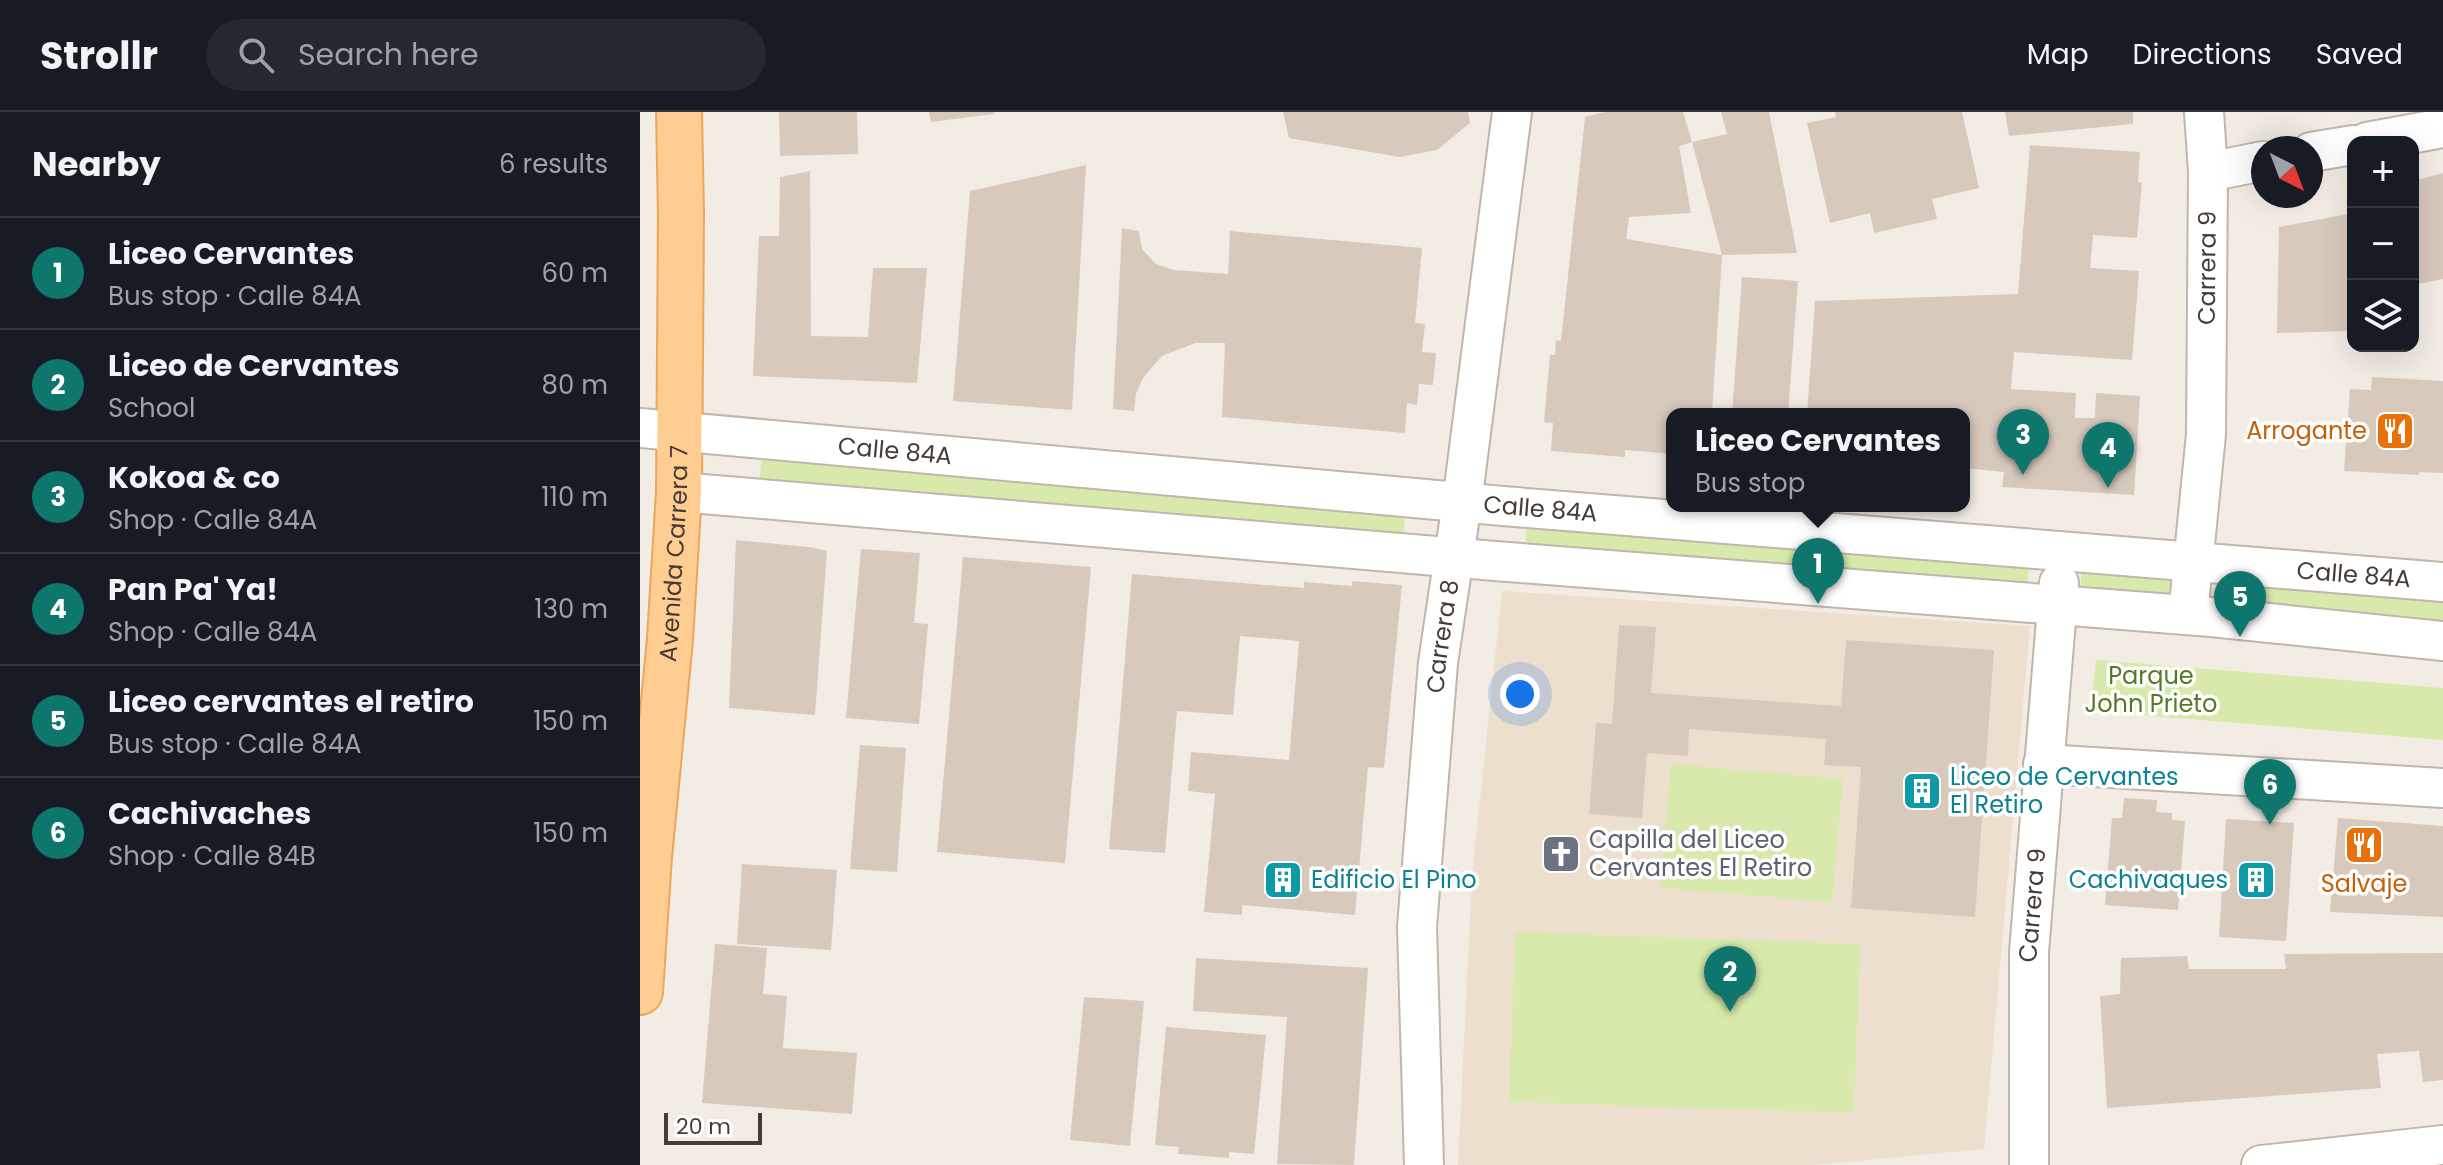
<!DOCTYPE html>
<meta charset="utf-8">
<style>
:root{--surface:#171b24;--page:#242831;--text:#f1f3f6;--muted:#9ea1a6;--line:#363941;--accent:#0f766e}
body{margin:0;font-family:Poppins,sans-serif;background:var(--page);color:var(--text)}
.controls{position:absolute;right:24px;top:24px;display:grid;overflow:hidden;border-radius:16px;box-shadow:0 8px 32px #0002}
.controls button{width:72px;height:72px;display:grid;place-items:center;padding:0;border:0;border-bottom:2px solid var(--line);background:var(--surface);color:var(--text);font:40px sans-serif}
.compass{position:absolute;left:1611px;top:24px;width:72px;height:72px;border-radius:50%;background:var(--surface);box-shadow:0 8px 32px #0002;rotate:138deg}
.scale{position:absolute;left:24px;bottom:20px;width:98px;box-sizing:border-box;padding-left:8px;border:4px solid #463c34;border-top:0;font-size:22px;line-height:28px;white-space:nowrap;color:#463c34;-webkit-text-stroke:6px #fff;paint-order:stroke}
.you{position:absolute;left:880px;top:582px;width:28px;height:28px;margin:-20px;border:6px solid #fff;border-radius:50%;background:#1a73e8;box-shadow:0 0 0 12px #1a73e833}
.badge{display:grid;place-items:center;width:52px;height:52px;border-radius:50%;background:var(--accent);color:#fff;font-size:26px;font-weight:700}
.pin{position:absolute;translate:-50% -66px;filter:drop-shadow(0 2px 4px #0008)}
.pin::after{content:'';position:absolute;top:42px;width:28px;height:24px;background:inherit;clip-path:polygon(0 0,100% 0,50% 100%)}
.popup{position:absolute;left:1026px;top:296px;width:304px;height:104px;box-sizing:border-box;display:grid;place-content:center;border-radius:16px;background:var(--surface);filter:drop-shadow(0 2px 6px #0005);font-size:26px;white-space:nowrap;color:var(--muted)}
.popup b{font-size:30px;color:var(--text)}
.popup::after{content:'';position:absolute;left:50%;top:100%;margin-left:-16px;border:16px solid transparent;border-top-color:var(--surface)}
.list{margin:0;padding:0;list-style:none}
h2{display:flex;justify-content:space-between;align-items:center;height:104px;margin:0;padding:0 32px;font-size:34px}
h2 small{font-size:26px;font-weight:400;color:var(--muted)}
.list li{display:grid;grid-template-columns:52px 1fr auto;gap:24px;align-items:center;box-sizing:border-box;height:112px;padding:0 32px;border-top:2px solid var(--line)}
.list b{display:block;font-size:30px;white-space:nowrap}
.list p{margin:0;font-size:26px;white-space:nowrap;color:var(--muted)}
.list em{font-size:26px;font-style:normal;color:var(--muted)}
.icon{flex:none;width:44px;height:44px;fill:none;stroke:currentColor;stroke-width:2;stroke-linecap:round;stroke-linejoin:round}
.map{position:relative;flex:none;width:1803px;height:1053px;overflow:hidden}
header{display:flex;align-items:center;gap:48px;box-sizing:border-box;height:112px;padding:0 40px;background:var(--surface);border-bottom:2px solid var(--line)}
header strong{font-size:38px}
nav{display:flex;gap:44px;margin-inline-start:auto;font-size:28px}
.search{width:560px;height:72px;background:var(--page);display:flex;align-items:center;gap:20px;box-sizing:border-box;padding:0 28px;border-radius:44px;color:var(--muted);font-size:30px}
main{display:flex}
aside{flex:1;background:var(--surface)}
.map>svg:first-child{display:block}
.education{fill:#eddfce}
.green{fill:#d8eaab}
.building{fill:#d8c9bd}
.lines{fill:none;stroke-linecap:round;stroke-linejoin:round}
.minor-casing{stroke:#c2b5aa;stroke-width:42}
.major-casing{stroke:#e9a75d;stroke-width:48}
.minor{stroke:#fff;stroke-width:38}
.major{stroke:#ffcd92;stroke-width:44}
.labels{text-anchor:middle;stroke-width:7;stroke-linejoin:round;paint-order:stroke}
.street-label{font-size:24px;fill:#463c34;stroke:#fff}
.food-label{font-size:24px;fill:#c56008;stroke:#fff;text-anchor:end}
.park-label{font-size:24px;fill:#547a25;stroke:#fff}
.culture-label{font-size:24px;fill:#0d838f;stroke:#fff;text-anchor:start}
.worship-label{font-size:24px;fill:#5b616d;stroke:#fff;text-anchor:start}
</style>
<header>
<strong>Strollr</strong>
<div class="search"><svg class="icon" aria-label="search" viewBox="0 0 24 24"><circle cx="10" cy="10" r="6"/><path d="M15 15l6 6"/></svg>Search here</div>
<nav><a>Map</a><a>Directions</a><a>Saved</a></nav>
</header>
<main>
<aside>
<h2>Nearby<small>6 results</small></h2>
<ul class="list">
<li><span class="badge">1</span><div><b>Liceo Cervantes</b><p>Bus stop · Calle 84A</p></div><em>60 m</em></li>
<li><span class="badge">2</span><div><b>Liceo de Cervantes</b><p>School</p></div><em>80 m</em></li>
<li><span class="badge">3</span><div><b>Kokoa &amp; co</b><p>Shop · Calle 84A</p></div><em>110 m</em></li>
<li><span class="badge">4</span><div><b>Pan Pa' Ya!</b><p>Shop · Calle 84A</p></div><em>130 m</em></li>
<li><span class="badge">5</span><div><b>Liceo cervantes el retiro</b><p>Bus stop · Calle 84A</p></div><em>150 m</em></li>
<li><span class="badge">6</span><div><b>Cachivaches</b><p>Shop · Calle 84B</p></div><em>150 m</em></li>
</ul>
</aside>
<div class="map">
<svg width="1803" height="1053" viewBox="0 0 1803 1053">
<rect width="100%" height="100%" fill="#f3ece5"/>
<path class="education" d="M862,479L1390,514L1344,1037L1173,1053H818L832,763Z"/>
<path class="green" d="M122,340L766,398L762,431L119,373Z
M887,408L1389,451L1387,482L885,439Z
M1442,454L1536,461L1533,488L1440,481Z
M1588,465L1803,483V512L1586,495Z
M1456,548L1803,576V628L1451,599Z
M1031,652L1203,667L1192,790L1020,776Z
M875,820L1220,832L1214,1001L869,990Z"/>
<path class="building" d="M139,0H217L218,42L140,44Z
M289,0H354V2L291,10Z
M643,0H828L830,11L797,38L760,45L649,26Z
M965,0H1043L1052,30L1039,34L1051,101L989,105L986,127L1082,143L1052,30L1087,22L1081,0H1129L1157,141L1082,143L1072,302H1032V342L985,338V345L911,339L913,311L904,310L910,243H915L916,228L921,229L945,5Z
M1195,0H1322L1339,76L1292,87L1297,107L1234,121L1230,101L1190,111L1167,11L1196,5Z
M1365,0H1493V12L1369,24Z
M1390,33L1500,40L1498,70L1502,71L1497,126L1453,123L1450,156L1499,159L1492,248L1374,240L1371,277L1436,281L1435,306H1455L1456,281L1500,284L1494,383L1362,375L1364,360L1324,356V302H1167L1175,189L1378,182Z
M446,53L432,298L313,289L330,79Z
M170,59L171,224L228,225L233,156H287L277,271L113,264L119,124H139L140,65Z
M1803,61V167L1773,173V69Z
M1713,101V219L1637,221L1639,115Z
M482,116L499,119L502,137L516,152L534,158L588,162L590,119L782,136L775,211L785,212L782,240L796,241L793,273L779,272L777,293L767,291L765,321L582,305L585,231H555L522,244L503,266L496,282L494,299L473,297Z
M1102,165L1158,169L1148,302H1092Z
M1732,265L1803,269V361L1779,360V363L1704,359L1710,277L1731,278Z
M96,428L169,435L187,439L175,603L89,596Z
M221,437L280,441L274,511L288,512L279,612L206,606Z
M323,445L451,455L425,751L297,740Z
M492,462L664,476V470L712,474V469L762,473L744,656L728,655L715,803L602,793V803L564,800L575,682L548,679L551,640L649,648L659,529L600,524L593,603L537,599L525,741L469,737Z
M979,513L1016,515L1011,581L1201,594L1206,528L1354,538L1335,805L1211,796L1221,655L1184,653L1186,627L1049,617L1048,644L1007,641L1002,706L949,702L956,611L972,612Z
M220,633L266,636L257,760L210,757Z
M1484,686L1517,688L1516,700L1532,701V708L1545,709L1538,798L1465,793L1472,706H1482Z
M1698,706L1803,714V805L1690,800Z
M1586,707L1654,711L1646,829L1579,825Z
M102,752L197,758L191,838L97,832Z
M75,832L127,836L123,882L147,884L143,936L217,941L212,1002L62,991Z
M1803,841V968L1783,970L1779,939L1737,942L1741,976L1467,996L1460,884L1480,882L1481,846L1547,844L1549,857H1646L1644,842Z
M556,846L728,856L714,1053L637,1052L647,905L553,899Z
M444,885L504,889L490,1034L430,1028Z
M526,915L626,923L614,1042L589,1040V1046L538,1042L539,1035L515,1033Z"/>
<g class="lines">
<g class="minor-casing">
<g id="minor">
<path d="M1727,30L1803,16"/>
<path d="M1671,40L1713,33"/>
<path d="M1568,60L1623,49"/>
<path id="s1" d="M0,316L863,394L1803,470"/>
<path d="M39,380L855,449L1571,505L1803,529"/>
<path id="s2" d="M1548,503L1566,322L1568,60L1564,0"/>
<path d="M1403,652L1803,676"/>
<path id="s3" d="M784,1053L777,815L798,551L822,391L872,0"/>
<path id="s4" d="M1389,1053V840L1419,471"/>
<path d="M1621,1053L1803,1033"/>
</g>
</g>
<g class="major-casing">
<g id="major">
<path id="s5" d="M0,880L9,745L30,527L39,380L41,102L39,0"/>
</g>
</g>
<use href="#minor" class="minor"/>
<use href="#major" class="major"/>
</g>
<defs>
<g id="restaurant-square" transform="scale(2)"><rect x="-9" y="-9" width="18" height="18" rx="4" fill="#e8710a" stroke="#fff"/><path d="M-5-6h1v4h1v-4h1v4h1v-4h1v5L-1.5 .5V6h-2V.5L-5-1ZM5-6V6H3V1.5H1.5Q1.5-4 5-6Z" fill="#fff"/></g>
<g id="building-square" transform="scale(2)"><rect x="-9" y="-9" width="18" height="18" rx="4" fill="#0f9aa8" stroke="#fff"/><path d="M-4-6H4V6H1V3H-1V6H-4ZM-2.5-4.3h1.7v1.8h-1.7ZM.8-4.3h1.7v1.8H.8ZM-2.5-1h1.7V.8h-1.7ZM.8-1h1.7V.8H.8Z" fill="#fff"/></g>
<g id="church-square" transform="scale(2)"><rect x="-9" y="-9" width="18" height="18" rx="4" fill="#6b7280" stroke="#fff"/><path d="M-1.2-6h2.4v3.5h3.3v2.4h-3.3V6h-2.4V-.1h-3.3v-2.4h3.3Z" fill="#fff"/></g>
</defs>
<g fill-rule="evenodd">
<use href="#restaurant-square" x="1755" y="319"/>
<use href="#building-square" x="1282" y="679"/>
<use href="#restaurant-square" x="1724" y="733"/>
<use href="#church-square" x="921" y="742"/>
<use href="#building-square" x="643" y="768"/>
<use href="#building-square" x="1616" y="768"/>
</g>
<g class="labels">
<g class="street-label">
<text dy="8" stroke="none"><textPath href="#s2" startOffset="348">Carrera 9</textPath></text>
<text dy="8" stroke="none"><textPath href="#s1" startOffset="256">Calle 84A</textPath></text>
<text dy="8" stroke="none"><textPath href="#s1" startOffset="904">Calle 84A</textPath></text>
<text dy="8" stroke="none"><textPath href="#s5" startOffset="440">Avenida Carrera 7</textPath></text>
<text dy="8" stroke="none"><textPath href="#s1" startOffset="1720">Calle 84A</textPath></text>
<text dy="8" stroke="none"><textPath href="#s3" startOffset="530">Carrera 8</textPath></text>
<text dy="8" stroke="none"><textPath href="#s4" startOffset="260">Carrera 9</textPath></text>
</g>
<g class="food-label">
<text x="1727" y="327">Arrogante</text>
<text x="1724" y="780" text-anchor="middle">Salvaje</text>
</g>
<g class="park-label">
<text x="1511" y="572">Parque<tspan x="1511" dy="28">John Prieto</tspan></text>
</g>
<g class="culture-label">
<text x="1310" y="673">Liceo de Cervantes<tspan x="1310" dy="28">El Retiro</tspan></text>
<text x="671" y="776">Edificio El Pino</text>
<text x="1588" y="776" text-anchor="end">Cachivaques</text>
</g>
<g class="worship-label">
<text x="949" y="736">Capilla del Liceo<tspan x="949" dy="28">Cervantes El Retiro</tspan></text>
</g>
</g>
</svg>
<div class="controls">
<button>+</button>
<button>−</button>
<button><svg class="icon" aria-label="layers" viewBox="0 0 24 24"><path d="M12 4l9 5-9 5-9-5zM3 14l9 5 9-5"/></svg></button>
</div>
<svg class="compass" viewBox="-18 -18 36 36"><path d="M0-13l5 13h-10z" fill="#e53935"/><path d="M0 13l5-13h-10z" fill="#9ea1a6"/></svg>
<div class="scale">20 m</div>
<div class="you"></div>
<div class="pin badge" style="left:1178px;top:492px">1</div>
<div class="popup"><b>Liceo Cervantes</b>Bus stop</div>
<div class="pin badge" style="left:1090px;top:900px">2</div>
<div class="pin badge" style="left:1383px;top:363px">3</div>
<div class="pin badge" style="left:1468px;top:376px">4</div>
<div class="pin badge" style="left:1600px;top:525px">5</div>
<div class="pin badge" style="left:1630px;top:713px">6</div>
</div>
</main>
